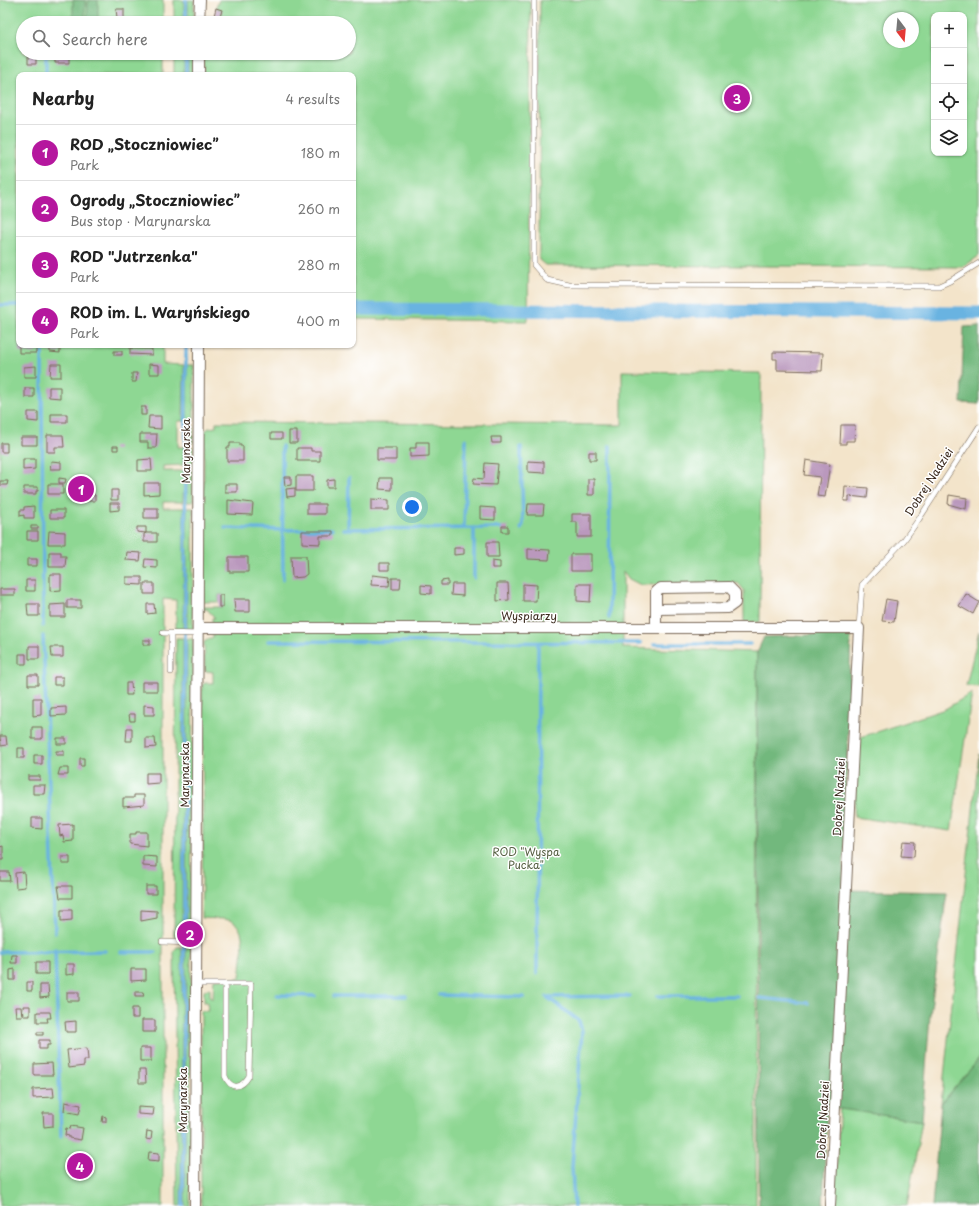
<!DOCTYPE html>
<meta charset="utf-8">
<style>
:root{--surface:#fff;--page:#f2f2f2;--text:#222;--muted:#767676;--line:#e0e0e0;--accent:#b5179e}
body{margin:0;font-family:"Playpen Sans",sans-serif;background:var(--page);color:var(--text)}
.controls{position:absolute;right:12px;top:12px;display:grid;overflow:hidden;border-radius:8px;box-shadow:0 1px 3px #0004}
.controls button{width:36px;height:36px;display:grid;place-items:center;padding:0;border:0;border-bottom:1px solid var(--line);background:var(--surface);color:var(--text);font:20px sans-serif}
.compass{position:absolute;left:883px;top:12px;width:36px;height:36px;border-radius:50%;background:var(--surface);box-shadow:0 1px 3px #0004;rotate:164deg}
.you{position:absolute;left:412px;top:507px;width:14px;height:14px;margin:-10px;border:3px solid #fff;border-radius:50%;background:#1a73e8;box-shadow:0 0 0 6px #1a73e833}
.badge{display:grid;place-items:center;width:26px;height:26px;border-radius:50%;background:var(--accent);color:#fff;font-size:13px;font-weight:700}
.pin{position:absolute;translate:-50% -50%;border:2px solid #fff;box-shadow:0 1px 4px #0006}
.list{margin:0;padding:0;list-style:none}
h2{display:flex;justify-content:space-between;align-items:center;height:52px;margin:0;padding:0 16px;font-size:17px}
h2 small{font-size:13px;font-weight:400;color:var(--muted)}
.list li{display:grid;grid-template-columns:26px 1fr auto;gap:12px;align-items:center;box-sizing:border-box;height:56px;padding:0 16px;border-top:1px solid var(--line)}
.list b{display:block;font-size:15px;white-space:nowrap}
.list p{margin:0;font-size:13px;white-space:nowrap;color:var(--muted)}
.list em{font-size:13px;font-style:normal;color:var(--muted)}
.icon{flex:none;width:22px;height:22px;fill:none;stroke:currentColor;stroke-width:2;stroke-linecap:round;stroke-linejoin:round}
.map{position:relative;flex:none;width:979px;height:1206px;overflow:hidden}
.search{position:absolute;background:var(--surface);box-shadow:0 1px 3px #0004;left:16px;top:16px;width:340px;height:44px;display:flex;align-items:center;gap:10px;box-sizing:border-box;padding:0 14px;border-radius:22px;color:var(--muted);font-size:15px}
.panel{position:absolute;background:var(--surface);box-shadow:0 1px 3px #0004;left:16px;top:72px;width:340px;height:276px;border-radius:8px}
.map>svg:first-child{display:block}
.green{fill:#8ed793;stroke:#648058;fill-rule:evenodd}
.forest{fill:#72b87d;stroke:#56714e}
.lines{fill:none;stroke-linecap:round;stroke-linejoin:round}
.stream{stroke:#69b3e1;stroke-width:3.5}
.canal{stroke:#69b3e1;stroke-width:13}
.building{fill:#ba98bd}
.service-casing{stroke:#7b6b5a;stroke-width:6}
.minor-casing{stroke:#7b6b5a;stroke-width:12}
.service{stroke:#fff;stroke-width:5}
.minor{stroke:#fff;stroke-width:10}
.labels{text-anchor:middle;stroke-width:3;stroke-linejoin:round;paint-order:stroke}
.street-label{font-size:11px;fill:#3b2a1e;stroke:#fff}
.park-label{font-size:11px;fill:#545e41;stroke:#fff}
</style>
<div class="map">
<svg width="979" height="1206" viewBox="0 0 979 1206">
<rect width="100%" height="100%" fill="#fff"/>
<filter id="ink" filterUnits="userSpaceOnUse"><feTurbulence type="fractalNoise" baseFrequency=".025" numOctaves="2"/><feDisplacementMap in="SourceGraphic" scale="8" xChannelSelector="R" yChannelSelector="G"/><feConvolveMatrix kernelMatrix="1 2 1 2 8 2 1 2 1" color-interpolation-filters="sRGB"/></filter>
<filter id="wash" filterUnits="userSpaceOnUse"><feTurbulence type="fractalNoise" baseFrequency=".012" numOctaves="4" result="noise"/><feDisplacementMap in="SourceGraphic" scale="16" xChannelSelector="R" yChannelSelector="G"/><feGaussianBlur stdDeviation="0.9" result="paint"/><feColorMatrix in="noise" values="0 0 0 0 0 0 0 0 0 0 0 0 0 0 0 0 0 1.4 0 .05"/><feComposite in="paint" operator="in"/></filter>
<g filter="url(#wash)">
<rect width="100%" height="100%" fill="#f3e4ca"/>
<path class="green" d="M0,0H163V23H23V53H163V75H19V345H163V364L184,365L183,421H178V447H184L183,465L163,466V471H184L183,502H163V508H184L183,630L176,629V600L163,599V1206H0Z
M174,0H184V23H174Z
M188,0H194V23H188Z
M219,0H529L531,5L528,321L353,319V75H204V53H349V23H210L213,20L219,21L222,10L216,8Z
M540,0H979V256L963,267L545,265L539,260ZM934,15H964V153H934ZM889,18H913V42H889Z
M174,53H184V75H174Z
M188,53H194V75H188Z
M187,365H194V421H187Z
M622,371L761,373L760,622H744V590L738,583L641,585L629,579L623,571V648L757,652L756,1206H201V1011H208L207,1002H204V991L210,988V998H213L214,979L240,978C241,961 250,926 229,920C221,918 210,919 201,918L203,846L202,685L205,683H213V672L205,671L204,642L213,637L212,618H215L207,609L203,610V607H223V595H219V602H203L204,432L209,428L216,427V422L622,425Z
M194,426L193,443H187V427Z
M187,447H193V466L187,465Z
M193,470V502H187V471Z
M187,508H193V630L187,629Z
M979,631V687L966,686Z
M176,638H183L182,939L176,938L174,935Z
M187,639H193L191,940L186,939Z
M972,693L951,831L854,817L858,738L945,709Z
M979,754V1059L941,1104Z
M177,947H181L182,955L181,1206H177L174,951Z
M186,947H191L190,1206H185Z
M840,1107L922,1121L907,1206H834Z"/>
<path class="forest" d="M73,0H85V23H73Z
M88,0H98V23H87Z
M979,326V404L961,403L964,327Z
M851,633L843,890L947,892L930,1015L922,1121L827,1107L823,1206H759L757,652L764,637Z
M979,1059V1206H932L941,1104Z"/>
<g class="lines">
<path class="stream" d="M186,23V0
M46,75V53
M186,75V53
M0,305H19
M42,345L43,626
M282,446L283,580
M225,528L283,530L332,529
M464,528L466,439
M474,528V578
M343,529L502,528
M348,529L349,478
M521,529L523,525L521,447
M609,618L610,446
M43,636L55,933
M268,641L641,643
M654,644H750
M55,949L61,1136
M0,952L105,951
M121,952H156
M537,974L538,643
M277,995L315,996
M439,995L524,997
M334,996H406
M657,996H737
M547,997L579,1021L582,1031L572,1167L574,1206
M548,997L630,996
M759,998L808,1003
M183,1206L186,345"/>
<path class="canal" d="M353,309L979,313"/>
</g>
<g id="blocks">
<path class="building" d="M216,8L222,10L219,21L213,20Z
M116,9H124V23H110V18H117Z
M36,53V64H28V54Z
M55,53H69V63H55Z
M19,345H36V353H19Z
M50,345H60V353L50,352Z
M130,348L152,349V355L130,354Z
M114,351H122V355H114Z
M773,352L823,353L822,371L777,370V359H773Z
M51,364H61V377H50Z
M149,364L159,365V374H149Z
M36,366V377H24V367Z
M132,373H137L136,382H132Z
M49,387H60V398L49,397Z
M25,388H34V397H25Z
M141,407H146V415H141Z
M28,412H38V422L28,421Z
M51,414H67V422H51Z
M149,416H161V429L148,428Z
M841,425H855L854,441H846V444H840Z
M289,431H297V443H289Z
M271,433H282V439H271Z
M140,434H157L156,448H148V442H140Z
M47,435H63L64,447H55V452H47Z
M21,437H37V445H21Z
M491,437H501V443H492Z
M416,442H429V456L410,457V448H416Z
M1,443H7V452H1Z
M230,443H240V446H243V461H227V447H230Z
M113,446H118V450H113Z
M297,448H311V451H320V461H297Z
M377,448H396V460H377Z
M589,452H596V460H589Z
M23,459H35V469L23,470Z
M151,459L152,471H138V460Z
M806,460L830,464L825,497L817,496L820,477L804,475Z
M51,461L61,462V469H50Z
M528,461L544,462V473L528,472Z
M485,463L498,464L496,485L473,484L474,478L484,479Z
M296,476H313V491H296Z
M284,477H291V485L285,486Z
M59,478L66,479L65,483H59Z
M380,478H392V490L379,489Z
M334,479V487H327V480Z
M588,479H594V495H588Z
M0,481H8L7,485H0Z
M144,483H159V494L144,495Z
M48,484H63V494H48Z
M225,484H237V492H225Z
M845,486L868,488L867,498L849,496V501H844Z
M24,487H38V491H36V494H24Z
M295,488V496L287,497L286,489Z
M111,490H118V500H111Z
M84,495H95V501H84Z
M949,495L967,498L966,509L948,504Z
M371,499L389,500V510H371Z
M228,500L253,503L252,515L228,514Z
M110,503H119V510L110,511Z
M307,504H325V514H307Z
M528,504H544L543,515H527Z
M34,506V518H24V515L20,516V510H24V507Z
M480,507L495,508V520L480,519Z
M144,508H158V518H144Z
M50,510H64V518H50Z
M572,514H591V537H577V522H572Z
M31,526H38V529H31Z
M502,526H508V532H502Z
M137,527H146V533L137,532Z
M27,531H38V540H27Z
M49,531L65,532V544H48Z
M302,531H333V536H320V544L302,543Z
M146,533H157V542H144V534Z
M487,542H498L499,557H487Z
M454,548H464V554L454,555Z
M528,549L550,550L549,560L528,559Z
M49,552H61V556H66L65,567H49Z
M127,552L141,553L140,561L126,560Z
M571,554H591V571H571Z
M291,556H306L307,574L303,577L292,578Z
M229,557H248V572H229Z
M27,559H37V566H27Z
M145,559L157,560V568L144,567Z
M492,561L500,562V568H492Z
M380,563H389V570H380Z
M50,574H61V590L50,591Z
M372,575L390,577L389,586L371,585Z
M126,577H142V585L126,584Z
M392,578H401L400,589H392Z
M26,580H35V591H26Z
M448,580V585H441V581Z
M144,583H154V594H144Z
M497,583H508L509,600L497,601Z
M452,584H463V596L451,595Z
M523,584L537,585L536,601H523Z
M577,584H591L590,602L577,601Z
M421,585L431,586V594L421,593Z
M0,589H15V595H0Z
M966,594L979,602L973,614L959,606Z
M219,595H223V607H219Z
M234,599H250V612H235Z
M886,599L897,601L894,622L882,621Z
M67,600H81V608H67Z
M27,604H39V616H28Z
M65,604V617H50V605Z
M147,604H154L155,613L147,614Z
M143,640H150V645H143Z
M29,646H39V659H29Z
M51,647H63V657H52Z
M19,654H26V664H19Z
M28,675H38V685H28Z
M54,677H63V685H54Z
M142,682H157V691H142Z
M126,683H131L132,695H126Z
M33,698H41V715L33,716Z
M144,705L154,706V715H144Z
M66,707V715L51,716V708Z
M129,714H135V721H130Z
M32,727H42V739H32Z
M127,728H132V741H126Z
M0,736H6L7,745L1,746Z
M57,738H66V744H57Z
M146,738H155L156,747L146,748Z
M18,748H24V758H18Z
M56,751H64V755H56Z
M34,755H42V764H34Z
M80,758H84V766H80Z
M60,768H68V775H58Z
M146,773H159V783L146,784Z
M28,776H40V780H28Z
M33,785H45L44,794H33Z
M134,795H144V805L123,807V798H134Z
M32,818H42V829L32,828Z
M73,824V841L64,842L63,835L60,836L59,825Z
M136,832H147V846L130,844V834H136Z
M903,841L915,842L914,857L901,856Z
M3,846V860H0V847Z
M143,856L157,857V867L143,866Z
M62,857H70V864H62Z
M0,872H9L10,881H0Z
M24,872L25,887L16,888L15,873Z
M58,886H72V898H60Z
M146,886H156V894H146Z
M61,910H72V920L61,921Z
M141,910L157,911V918L141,921Z
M12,955H17V963H11Z
M36,962H48V974H36Z
M66,964H74V974L66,975Z
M15,969V980H10V970Z
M131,969H146V980L131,981Z
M27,982H32V991H27Z
M40,985H48L49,997L40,998Z
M67,992H79V1001H67Z
M135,992H143L144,996H135Z
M23,1006H30V1016H24Z
M15,1007H21L22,1016H16Z
M132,1008H138V1018H132Z
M37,1012H50L51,1018H47L48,1022H37Z
M142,1020H155V1032H142Z
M76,1021V1032H66L65,1022Z
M37,1032H43V1035H37Z
M39,1040H50V1045H47V1049H39Z
M87,1048L88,1060H84V1066L69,1068L67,1050Z
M140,1048H151V1061H140Z
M52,1063L53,1075H34V1064Z
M139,1070H145L146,1083H139Z
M53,1088L54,1097L33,1098V1089Z
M65,1102L81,1105L79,1114L64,1111Z
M138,1107L154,1108L153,1115L138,1114Z
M43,1113H53V1126L44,1127Z
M103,1116L106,1117V1122H102Z
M71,1126L83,1128L81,1140L69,1138V1136L65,1135L66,1128L70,1129Z
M147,1131L152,1132L151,1140L146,1139Z
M149,1152L159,1153V1161L148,1160Z"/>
</g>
</g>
<g filter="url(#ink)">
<use href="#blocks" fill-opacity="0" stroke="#7b6b5a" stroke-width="1"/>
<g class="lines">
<g class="service-casing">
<path id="service" d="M534,0V265L547,280L569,285L939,286L950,281L979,263
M859,628L862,585L904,540L919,519L979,427
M163,633L198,634
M171,672V633
M162,942L195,943
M195,984H251L249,1076C242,1088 231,1091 225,1076V984"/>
</g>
<g class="minor-casing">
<path id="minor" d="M199,23L200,0
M199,75V53
M656,609L728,608L735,603V593L729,587L661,588L656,591V622
M198,628H859L830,1206
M195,1206L199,345"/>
</g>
<use href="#service" class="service"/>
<use href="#minor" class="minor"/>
</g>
</g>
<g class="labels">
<g class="street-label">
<text transform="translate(186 451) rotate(-90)" y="4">Marynarska</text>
<text transform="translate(929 482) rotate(-57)" y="4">Dobrej Nadziei</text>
<text x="529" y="620">Wyspiarzy</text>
<text transform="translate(185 775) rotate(-90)" y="4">Marynarska</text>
<text transform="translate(839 797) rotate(-87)" y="4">Dobrej Nadziei</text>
<text transform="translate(183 1100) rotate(-90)" y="4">Marynarska</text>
<text transform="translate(823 1120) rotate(-87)" y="4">Dobrej Nadziei</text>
</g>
<g class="park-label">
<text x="526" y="856">ROD "Wyspa<tspan x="526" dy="13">Pucka"</tspan></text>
</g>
</g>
</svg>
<div class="controls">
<button>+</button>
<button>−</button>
<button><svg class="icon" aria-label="locate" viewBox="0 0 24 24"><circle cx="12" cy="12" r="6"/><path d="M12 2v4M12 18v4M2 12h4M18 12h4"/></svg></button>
<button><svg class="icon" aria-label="layers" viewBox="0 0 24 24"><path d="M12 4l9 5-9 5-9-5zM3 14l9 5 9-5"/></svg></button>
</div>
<svg class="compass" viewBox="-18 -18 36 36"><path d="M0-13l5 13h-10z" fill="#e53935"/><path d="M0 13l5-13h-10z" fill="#767676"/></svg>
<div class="you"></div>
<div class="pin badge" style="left:81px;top:489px">1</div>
<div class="pin badge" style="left:190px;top:934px">2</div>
<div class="pin badge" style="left:737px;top:98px">3</div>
<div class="pin badge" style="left:80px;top:1166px">4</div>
<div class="search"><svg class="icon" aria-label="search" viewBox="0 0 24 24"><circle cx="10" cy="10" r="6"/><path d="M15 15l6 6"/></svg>Search here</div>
<section class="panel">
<h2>Nearby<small>4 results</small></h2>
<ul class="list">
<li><span class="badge">1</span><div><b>ROD „Stoczniowiec”</b><p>Park</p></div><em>180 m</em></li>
<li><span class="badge">2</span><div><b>Ogrody „Stoczniowiec”</b><p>Bus stop · Marynarska</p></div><em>260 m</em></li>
<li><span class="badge">3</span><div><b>ROD &quot;Jutrzenka&quot;</b><p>Park</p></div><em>280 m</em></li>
<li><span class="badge">4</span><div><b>ROD im. L. Waryńskiego</b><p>Park</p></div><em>400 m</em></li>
</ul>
</section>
</div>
